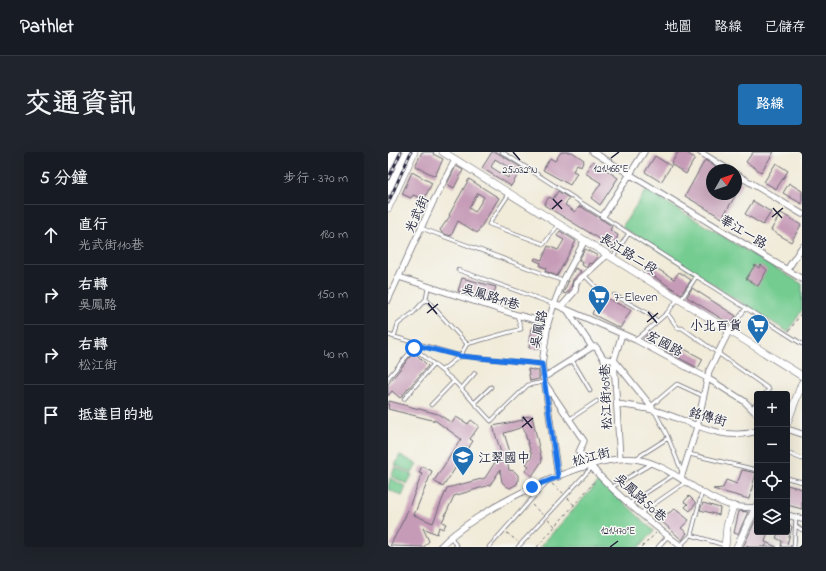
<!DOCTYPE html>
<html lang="zh-TW">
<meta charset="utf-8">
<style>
:root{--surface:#171b24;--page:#20242c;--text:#f1f3f6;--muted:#9ea1a6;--line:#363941;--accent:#1f6fb2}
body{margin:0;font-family:"Indie Flower","LXGW WenKai TC",sans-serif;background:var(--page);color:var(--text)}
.controls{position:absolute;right:12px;bottom:12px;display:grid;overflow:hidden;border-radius:4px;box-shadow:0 4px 16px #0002}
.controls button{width:36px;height:36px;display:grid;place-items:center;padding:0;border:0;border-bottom:1px solid var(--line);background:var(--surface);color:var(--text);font:20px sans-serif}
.compass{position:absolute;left:318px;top:12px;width:36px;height:36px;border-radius:50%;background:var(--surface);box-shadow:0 4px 16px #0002;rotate:50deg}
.stop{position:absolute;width:12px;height:12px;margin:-9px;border:3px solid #1a73e8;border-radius:50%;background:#fff}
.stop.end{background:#1a73e8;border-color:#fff;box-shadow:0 1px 4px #0008}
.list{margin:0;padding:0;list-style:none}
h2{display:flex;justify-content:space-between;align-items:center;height:52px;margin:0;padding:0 16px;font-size:17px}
h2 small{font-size:13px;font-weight:400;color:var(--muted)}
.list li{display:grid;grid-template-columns:26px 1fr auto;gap:12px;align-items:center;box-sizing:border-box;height:60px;padding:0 16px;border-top:1px solid var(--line)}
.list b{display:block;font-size:15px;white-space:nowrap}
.list p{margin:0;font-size:13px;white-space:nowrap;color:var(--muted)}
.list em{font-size:13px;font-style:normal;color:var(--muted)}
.icon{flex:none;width:22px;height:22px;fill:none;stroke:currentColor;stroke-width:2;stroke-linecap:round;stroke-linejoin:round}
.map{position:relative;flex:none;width:414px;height:395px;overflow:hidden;border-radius:4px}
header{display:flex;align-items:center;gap:24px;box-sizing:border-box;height:56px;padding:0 20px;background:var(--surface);border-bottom:1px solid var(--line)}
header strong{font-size:19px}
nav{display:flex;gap:22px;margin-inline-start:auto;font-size:14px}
.intro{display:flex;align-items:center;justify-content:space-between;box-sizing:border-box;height:96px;padding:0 24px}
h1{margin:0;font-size:28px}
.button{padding:10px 18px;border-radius:4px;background:var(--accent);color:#fff;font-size:14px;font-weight:700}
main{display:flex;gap:24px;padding:0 24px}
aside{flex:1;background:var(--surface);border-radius:4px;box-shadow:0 4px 16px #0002}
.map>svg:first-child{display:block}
.green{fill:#75cc91;stroke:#4c7766}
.building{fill:#c69bb7;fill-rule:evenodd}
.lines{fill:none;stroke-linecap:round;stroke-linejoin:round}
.service-casing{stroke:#6a6872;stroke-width:4.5}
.minor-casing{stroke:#6a6872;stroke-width:7}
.tertiary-casing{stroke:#6a6872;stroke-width:8}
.secondary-casing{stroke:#6a6872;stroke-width:10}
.trunk-casing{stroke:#6a6872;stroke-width:12}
.path{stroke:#6a6872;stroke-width:1;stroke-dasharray:3 3;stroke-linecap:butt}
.service{stroke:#fff;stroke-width:3}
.minor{stroke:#fff;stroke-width:5.5}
.tertiary{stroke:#fff;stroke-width:7}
.secondary{stroke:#fff;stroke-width:8}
.trunk{stroke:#fff;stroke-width:10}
.rail-casing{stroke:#22223b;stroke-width:3}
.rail{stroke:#f6f6f2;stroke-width:1.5;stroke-dasharray:4.5;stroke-linecap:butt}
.route{stroke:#1a73e8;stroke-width:5}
.ticks{fill:none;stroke:#22223b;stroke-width:1.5}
.labels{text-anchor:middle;stroke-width:3;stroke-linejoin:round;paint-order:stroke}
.street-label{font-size:13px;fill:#22223b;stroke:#f6f6f2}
.poi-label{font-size:13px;fill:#22223b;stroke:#f6f6f2;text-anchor:start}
.ticks-label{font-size:10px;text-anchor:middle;fill:#22223b;stroke:#f6f6f2;stroke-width:3;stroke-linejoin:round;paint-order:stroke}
</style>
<header>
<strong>Pathlet</strong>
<nav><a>地圖</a><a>路線</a><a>已儲存</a></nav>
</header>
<div class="intro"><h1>交通資訊</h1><a class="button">路線</a></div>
<main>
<aside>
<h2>5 分鐘<small>步行 · 370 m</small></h2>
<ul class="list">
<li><svg class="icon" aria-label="ahead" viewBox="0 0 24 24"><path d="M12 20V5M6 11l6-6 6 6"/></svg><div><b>直行</b><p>光武街110巷</p></div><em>180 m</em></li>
<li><svg class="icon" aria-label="right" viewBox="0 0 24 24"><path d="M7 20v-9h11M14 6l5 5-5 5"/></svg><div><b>右轉</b><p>吳鳳路</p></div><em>150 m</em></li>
<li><svg class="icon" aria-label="right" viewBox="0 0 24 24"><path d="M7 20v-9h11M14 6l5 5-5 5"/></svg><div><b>右轉</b><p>松江街</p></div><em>40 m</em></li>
<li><svg class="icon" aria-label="arrive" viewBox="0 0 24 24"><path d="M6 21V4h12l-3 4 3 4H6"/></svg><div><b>抵達目的地</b></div></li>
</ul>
</aside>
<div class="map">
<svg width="414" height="395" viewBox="0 0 414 395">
<rect width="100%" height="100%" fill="#f6f6f2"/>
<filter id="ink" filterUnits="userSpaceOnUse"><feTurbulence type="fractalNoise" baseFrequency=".025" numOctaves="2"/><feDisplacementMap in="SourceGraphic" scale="8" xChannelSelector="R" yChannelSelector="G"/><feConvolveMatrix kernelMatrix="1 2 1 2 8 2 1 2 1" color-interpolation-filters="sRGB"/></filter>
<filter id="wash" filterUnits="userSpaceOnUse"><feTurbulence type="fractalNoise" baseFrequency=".012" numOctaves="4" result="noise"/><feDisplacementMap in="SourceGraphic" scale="16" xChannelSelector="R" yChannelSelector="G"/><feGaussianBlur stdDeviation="0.9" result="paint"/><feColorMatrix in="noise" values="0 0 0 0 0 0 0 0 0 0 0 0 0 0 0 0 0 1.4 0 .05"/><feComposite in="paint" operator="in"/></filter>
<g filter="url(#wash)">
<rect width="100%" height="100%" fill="#f1ebd9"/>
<path class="green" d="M258,38L414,132V158L400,180L234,75Z
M12,303L29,312L24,321L7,313Z
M7,315L24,323L19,332L3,324Z
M2,326L18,335L14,344L0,337Z
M212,328L266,379L251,395H152Z"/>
<g id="blocks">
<path class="building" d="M34,0H46L45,2L55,7L47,24L27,14Z
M104,0H108L134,16L123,34L94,16ZM107,7L125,18L120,26L103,15Z
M173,0H184L196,8L193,15L189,12L185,19L189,21L182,33L155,18L162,6L167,9Z
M290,0H297L307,6L298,22L283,12Z
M365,0H386L373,20L358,10Z
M267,4L283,14L273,30L257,20Z
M317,8L333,18H324V42H348V27L355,31L334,66L297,44Z
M205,9L230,26L212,53L203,46L213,31L197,21Z
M388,11L400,19L388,37L376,30Z
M68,14L75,18L66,36L59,32Z
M24,20L44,31L36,47L25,43L23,46L14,42Z
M81,27L111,46L89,81L70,69L63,84L54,81L52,78L62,64L61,63ZM90,41L96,45L87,60L81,56Z
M401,31L414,39V52L395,41Z
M170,39L181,46L177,53L187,60L192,54L224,74L222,78L230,83L225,95L156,53L161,45L165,47Z
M365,49L383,60L375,73L357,62Z
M393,61L413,73L403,90L383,78Z
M172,79L188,89L169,124L157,119L158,116L152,114L153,111L146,108L147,106L154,108L160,94L170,98L176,88L169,84Z
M197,97L210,104L203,112L201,111L199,116L194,113L195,110L191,108Z
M263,113L286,127L291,120L303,128L293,142L259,120Z
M367,113L371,116L373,113L379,118L370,134L358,127Z
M187,116L193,119L185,128L183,136L178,142L175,141Z
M74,126L108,135L103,150L70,139Z
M304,136L348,164L342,172L299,145Z
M218,146L243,158L232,176L204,162L207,155L211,156L213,152L215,153Z
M144,175L155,176L152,197L141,196Z
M262,180L268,183L264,191L255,187Z
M281,189L315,207L310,216L276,198Z
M26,200L40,214L12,246L4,239L0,244V232Z
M140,217L151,219V227L142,229Z
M1,249L50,262L64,271L68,265L80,272L83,268L91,274L82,287L85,289L55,335L46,329L73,287L48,269L0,257Z
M144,264L154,309L144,324L137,319L141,314L138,312L144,304L135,275L116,281L122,300L116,311L120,313L121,318L126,319L130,323V329L129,332L122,336L118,334L114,330L112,318L102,333L66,344L54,370L58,372L55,377L51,375L49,382L35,376L41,389L36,395L2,394L17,365L34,322L31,321L34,314L44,319L26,363L45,371L59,336L97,326L113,301L105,274L135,268L134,265Z
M354,318L368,321L361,347L325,337L335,336L338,328L349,332Z
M399,333L414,337V357L399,353Z
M301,344L308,351L302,359L297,355L300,352L296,350Z
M315,351L332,356L331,363L312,358Z
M287,357L301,368L293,376L299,381L294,388L271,367Z
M351,359L360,360L350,382L346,381Z
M369,365V380H380L377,390L389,395H355Z
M399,370L404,375L399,392L403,393V395H393L394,389L388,386L391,380H399Z"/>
</g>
</g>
<g filter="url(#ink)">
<use href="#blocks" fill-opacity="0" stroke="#6a6872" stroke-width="1"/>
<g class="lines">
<g class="service-casing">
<path id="service" d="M114,0L414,192
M121,42L101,72L156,92L170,73
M33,76L175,129
M225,105L241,81
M70,118L166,152
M197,124L214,141
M226,143L261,162L269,169
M38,147L79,192
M293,148L308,125
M279,161L290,176H294L381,237L377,242
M341,179L358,156
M0,183L72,204L154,212
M6,185L10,172L25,161L38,147L40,136
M248,188L279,161L289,148
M79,192L133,177L129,163
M29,193L26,196L66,229L103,269L140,233L156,230
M184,208L202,238
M54,218L72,204L79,192
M0,226L26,196
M73,237L87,221
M16,247L46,212
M86,251L103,235
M43,253L66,229
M263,254L289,232L315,244
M364,256L369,251
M266,258L279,283L294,320
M182,267L209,249
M399,301L414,307
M301,302L369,318
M247,307L280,286
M399,326L414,330
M224,335L263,312
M242,351L287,322
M253,361L298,330
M408,374L414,378
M303,383L336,393
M63,385L69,395
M292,394L303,383L314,340
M101,395L158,331
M130,395L204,315
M270,395L280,384
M406,395L408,365"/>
</g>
<g class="minor-casing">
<path id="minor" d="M205,0L414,127
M312,0L341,18
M0,19L9,0
M348,22L414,62
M215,64L256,0
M399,118L414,95
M11,125L129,163L160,171
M0,148L44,52L67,8
M166,152L248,188L319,226L356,249L369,262
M173,155L187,139L188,131L220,102
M180,159L204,195H208L226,223
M217,207L226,208L266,258
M155,226L204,195
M156,230L196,289L191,300C219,336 258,367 294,395
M229,252C241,254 253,255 265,258C299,267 333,291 369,279
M399,277L414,282
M232,307L226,208L234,182
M170,325L154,212L160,171L166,152L175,129L197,88
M293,326L309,275L321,219L341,179
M399,363L414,367
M52,395C84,360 199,301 247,307C284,312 309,345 345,354C353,356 361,355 369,356"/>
</g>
<g class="tertiary-casing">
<path id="tertiary" d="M55,0L414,224
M0,56L26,0
M399,271L414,231
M337,395L339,374L345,354
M349,395L369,353"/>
</g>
<g class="secondary-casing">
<path id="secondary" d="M0,8L4,0"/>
</g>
<g class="trunk-casing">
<path id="trunk" d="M0,38L18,0"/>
</g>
<path class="path" d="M401,179L414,160
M164,332L175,341
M180,346L186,353
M144,353L155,363
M160,368L167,374
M119,381L129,389
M358,393L363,395
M149,395L208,328
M254,395L268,381
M377,395L379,391"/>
<use href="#service" class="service"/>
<use href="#minor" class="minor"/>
<use href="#tertiary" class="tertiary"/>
<use href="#secondary" class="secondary"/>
<use href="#trunk" class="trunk"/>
<g class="rail-casing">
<path id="rail" d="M0,27L13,0
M0,51L23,0"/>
</g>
<use href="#rail" class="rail"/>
</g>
</g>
<g class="lines" filter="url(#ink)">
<path class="route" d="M26,196L28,193L72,204L154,212L170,325L144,335"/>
</g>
<path class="ticks" d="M125,0L132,8M223,6L231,0M165,47L174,57M385,56L394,66M164,57L174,48M384,65L395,56M40,151L49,162M260,160L269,171M39,161L50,152M259,170L270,161M135,265L144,276M134,275L145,266M222,395L230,389"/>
<defs>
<g id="supermarket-pin" transform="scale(1.15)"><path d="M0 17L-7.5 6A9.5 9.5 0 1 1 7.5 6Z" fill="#1f6fb2" stroke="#f6f6f2"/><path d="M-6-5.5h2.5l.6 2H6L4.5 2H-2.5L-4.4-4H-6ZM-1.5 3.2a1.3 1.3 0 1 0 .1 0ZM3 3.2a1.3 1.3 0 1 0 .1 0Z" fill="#fff"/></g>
<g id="school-pin" transform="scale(1.15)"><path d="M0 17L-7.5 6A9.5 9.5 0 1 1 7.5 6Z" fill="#1f6fb2" stroke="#f6f6f2"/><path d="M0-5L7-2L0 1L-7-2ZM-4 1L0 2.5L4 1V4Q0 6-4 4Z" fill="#fff"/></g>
</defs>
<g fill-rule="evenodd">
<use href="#supermarket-pin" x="211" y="144"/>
<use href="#supermarket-pin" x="370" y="173"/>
<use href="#school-pin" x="75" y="305"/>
</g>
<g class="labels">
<g class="street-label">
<text transform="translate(28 62) rotate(-65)" y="5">光武街</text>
<text transform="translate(356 79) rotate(31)" y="5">華江一路</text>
<text transform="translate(241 101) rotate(32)" y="5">長江路二段</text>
<text transform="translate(103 144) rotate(17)" y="5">吳鳳路19巷</text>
<text transform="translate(150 177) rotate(-78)" y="5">吳鳳路</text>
<text transform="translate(277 191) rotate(28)" y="5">宏國路</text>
<text transform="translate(217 245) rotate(-92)" y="5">松江街109巷</text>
<text transform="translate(320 264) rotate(16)" y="5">銘傳街</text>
<text transform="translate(203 304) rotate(-15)" y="5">松江街</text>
<text transform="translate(253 345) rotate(42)" y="5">吳鳳路50巷</text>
</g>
<g class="poi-label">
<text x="226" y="149">7-Eleven</text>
<text x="354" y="178" text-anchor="end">小北百貨</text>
<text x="90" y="310">江翠國中</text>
</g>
</g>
<g class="ticks-label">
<text x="223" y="20">121.466°E</text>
<text x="132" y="21">25.032°N</text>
<text x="230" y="382">121.470°E</text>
</g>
</svg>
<div class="controls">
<button>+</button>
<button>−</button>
<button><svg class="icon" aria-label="locate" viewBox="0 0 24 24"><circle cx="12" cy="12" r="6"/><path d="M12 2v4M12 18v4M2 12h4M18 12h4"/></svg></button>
<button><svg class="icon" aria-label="layers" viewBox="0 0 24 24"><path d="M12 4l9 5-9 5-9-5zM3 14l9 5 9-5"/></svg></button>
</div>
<svg class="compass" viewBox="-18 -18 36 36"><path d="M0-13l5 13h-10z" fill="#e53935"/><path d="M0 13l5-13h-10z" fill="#9ea1a6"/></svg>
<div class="stop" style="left:26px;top:196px"></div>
<div class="stop end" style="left:144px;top:335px"></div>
</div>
</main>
